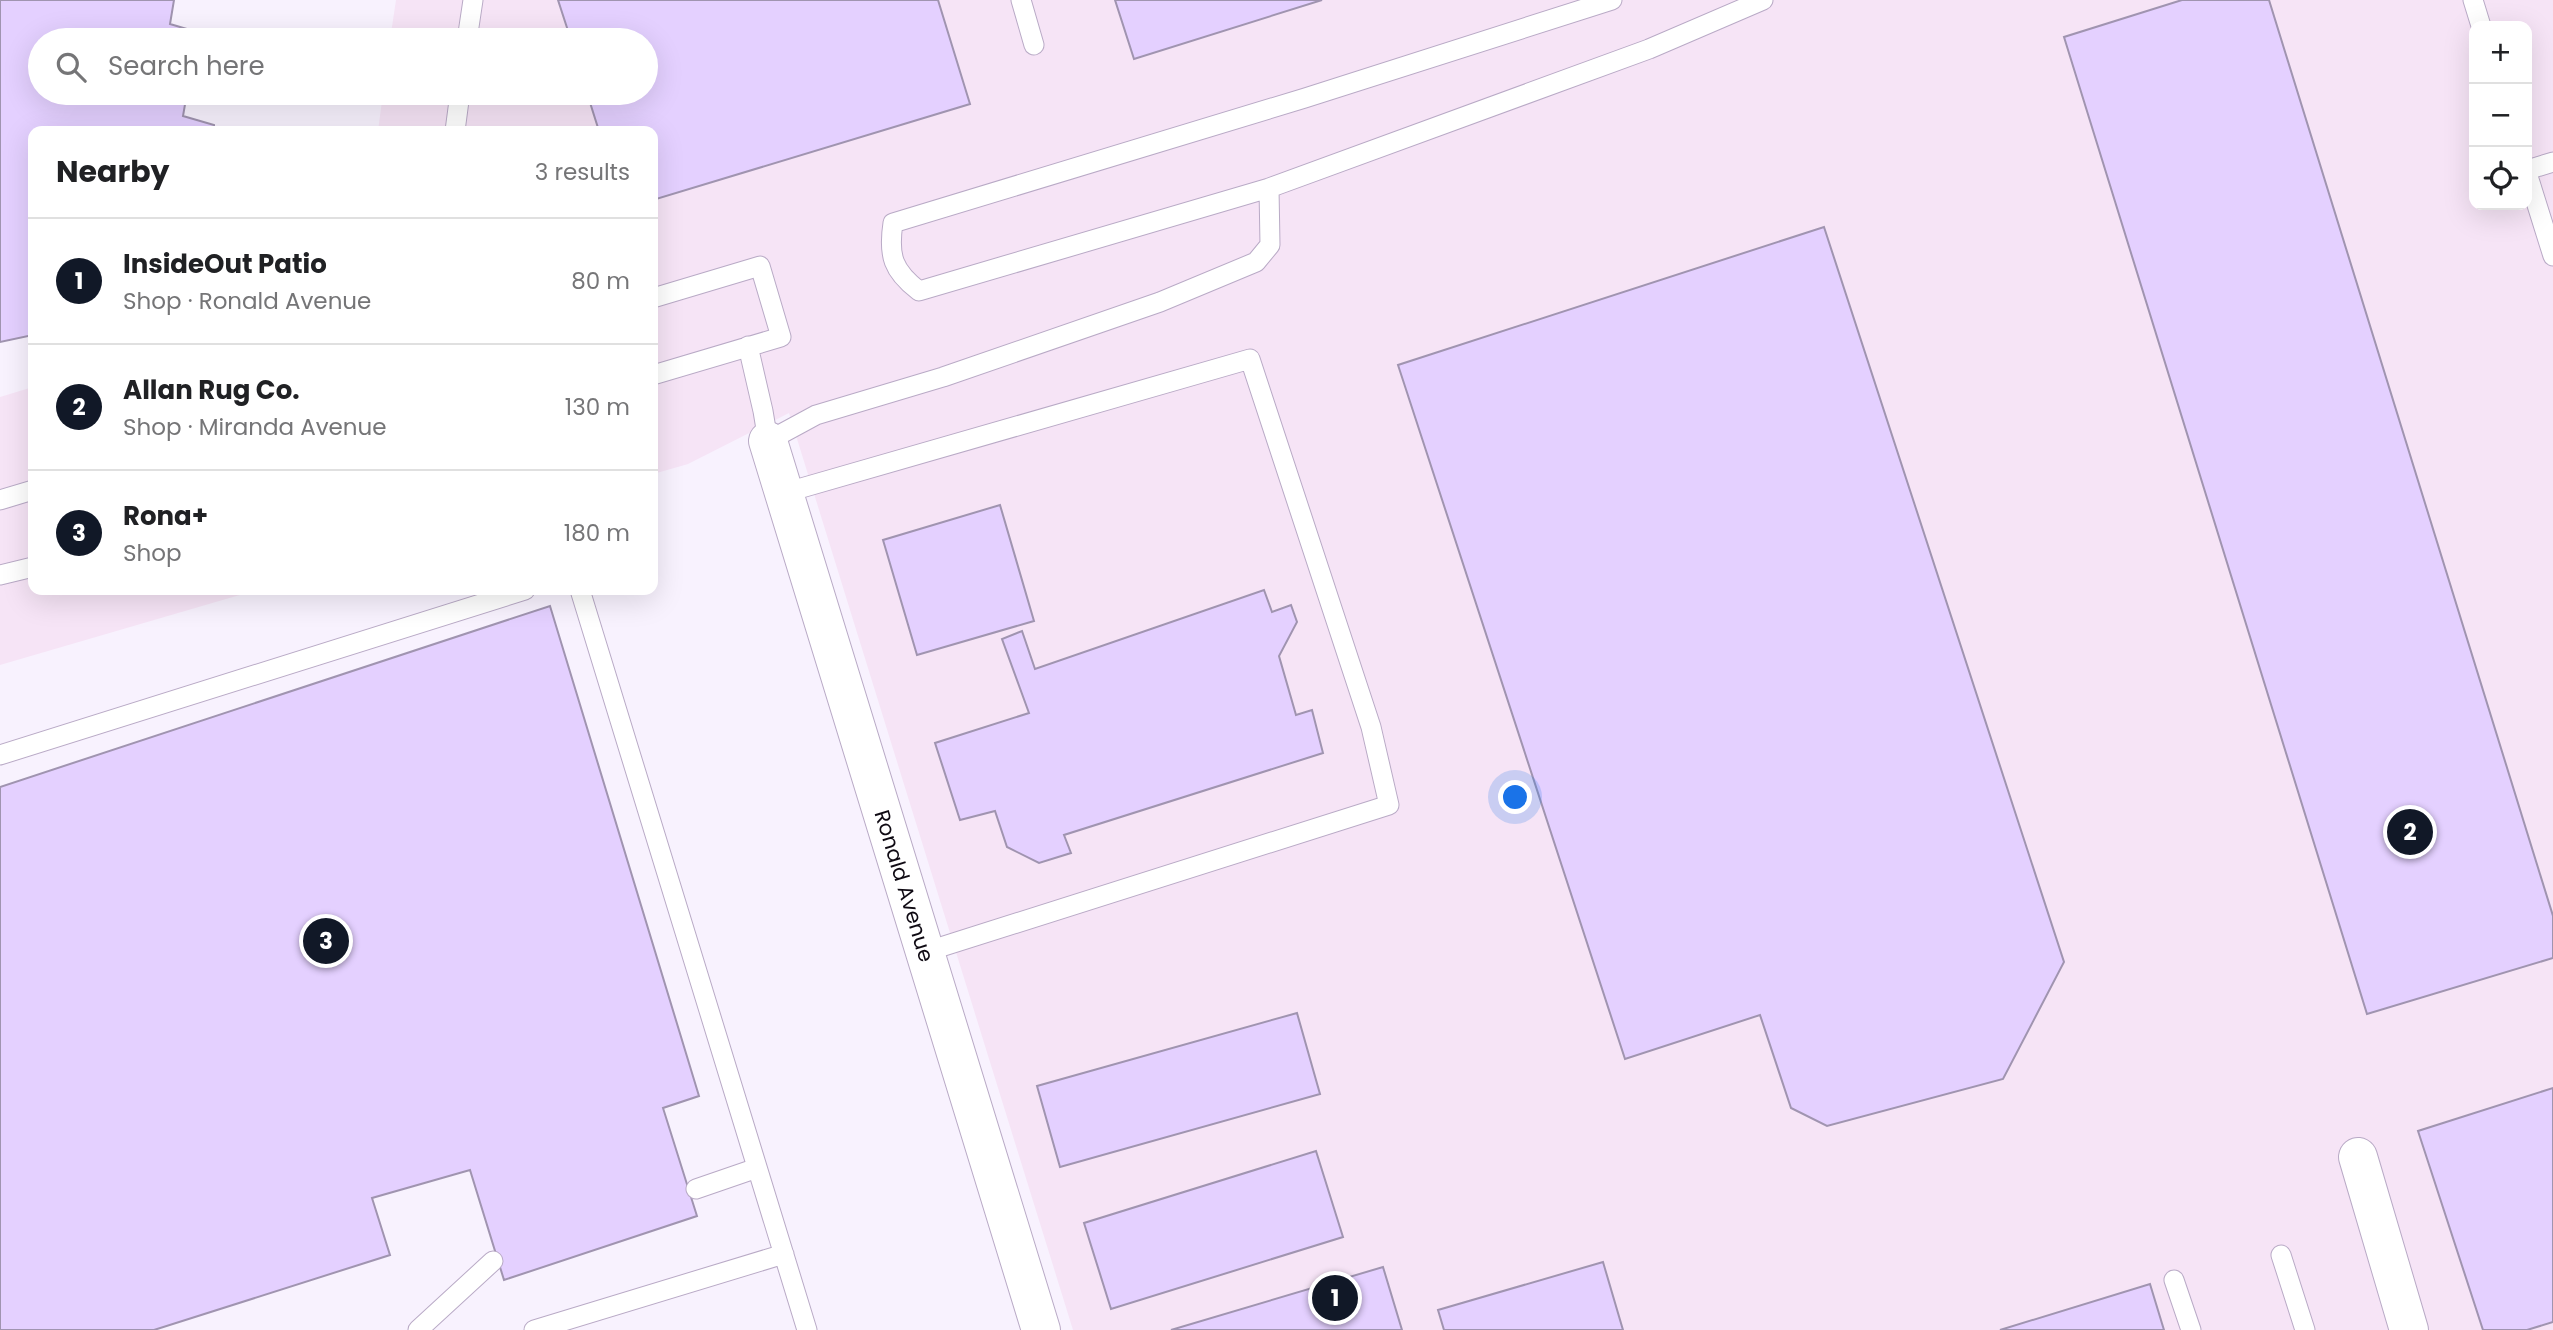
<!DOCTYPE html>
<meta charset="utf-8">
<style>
:root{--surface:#fff;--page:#f6f6f6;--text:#202124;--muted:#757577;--line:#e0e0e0;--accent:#111827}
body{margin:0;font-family:Poppins,sans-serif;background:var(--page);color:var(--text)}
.controls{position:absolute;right:21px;top:21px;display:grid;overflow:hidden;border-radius:14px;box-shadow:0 7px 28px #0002}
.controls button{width:63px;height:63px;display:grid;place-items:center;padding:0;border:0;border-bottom:2px solid var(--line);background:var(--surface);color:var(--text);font:35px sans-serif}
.you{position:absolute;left:1516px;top:798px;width:24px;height:24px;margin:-18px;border:5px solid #fff;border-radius:50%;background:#1a73e8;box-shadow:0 0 0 10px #1a73e833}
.badge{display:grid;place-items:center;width:46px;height:46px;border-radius:50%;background:var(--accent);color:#fff;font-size:23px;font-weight:700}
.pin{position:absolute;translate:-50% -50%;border:4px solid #fff;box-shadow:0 2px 7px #0006}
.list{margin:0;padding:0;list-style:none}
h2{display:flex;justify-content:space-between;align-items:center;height:91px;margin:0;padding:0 28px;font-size:30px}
h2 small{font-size:23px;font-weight:400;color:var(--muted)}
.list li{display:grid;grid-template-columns:46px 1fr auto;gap:21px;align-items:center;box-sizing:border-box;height:126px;padding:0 28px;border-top:2px solid var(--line)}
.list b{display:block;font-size:26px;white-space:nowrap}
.list p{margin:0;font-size:23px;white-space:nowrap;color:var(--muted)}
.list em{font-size:23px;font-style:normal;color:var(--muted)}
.icon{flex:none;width:38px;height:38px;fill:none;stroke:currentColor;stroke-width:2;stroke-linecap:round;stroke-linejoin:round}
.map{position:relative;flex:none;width:2553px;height:1330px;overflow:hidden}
.search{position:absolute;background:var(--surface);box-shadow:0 7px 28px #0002;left:28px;top:28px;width:630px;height:77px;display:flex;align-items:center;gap:18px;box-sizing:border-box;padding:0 24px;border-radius:38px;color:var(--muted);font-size:26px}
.panel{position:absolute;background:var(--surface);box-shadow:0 7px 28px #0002;left:28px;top:126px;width:630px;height:469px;border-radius:14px}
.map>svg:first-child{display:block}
.industrial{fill:#f6e4f6;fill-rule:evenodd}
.building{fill:#e4d0ff;stroke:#a094b0;stroke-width:2}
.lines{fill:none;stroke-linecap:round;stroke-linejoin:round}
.lane-casing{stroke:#b9aac6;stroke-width:21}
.street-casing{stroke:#b9aac6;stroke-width:40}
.lane{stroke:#fff;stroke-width:19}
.street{stroke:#fff;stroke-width:38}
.labels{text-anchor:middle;stroke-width:6;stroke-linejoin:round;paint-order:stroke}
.street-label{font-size:21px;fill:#0f0a13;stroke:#fff}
</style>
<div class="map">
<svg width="2553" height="1330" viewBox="0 0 2553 1330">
<rect width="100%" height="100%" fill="#f8f2fe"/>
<path class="industrial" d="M396,0H2553V1330H1073L789,413L688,464L653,474V131H378L383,93H646V40H390ZM2474,26H2527V205H2474Z
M33,387V590H257L0,665V397Z"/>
<path class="building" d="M0,0H174L170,24L197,32L196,40H40V93H187L183,116L214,125V131H33V335L0,342Z
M558,0H938L970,104L653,200V131H599L587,93H646V40H571Z
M1115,0H1322L1134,59Z
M2182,0H2269L2553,916V958L2367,1014L2064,37Z
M1824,227L2064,962L2003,1079L1827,1126L1791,1108L1760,1015L1625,1059L1398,365Z
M1000,505L1034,621L917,655L883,540Z
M1264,590L1272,612L1291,605L1297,622L1279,656L1296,715L1312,710L1323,753L1064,835L1071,853L1039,863L1007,847L995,811L960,820L935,743L1029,713L1002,639L1022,631L1035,669Z
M550,606L699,1096L663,1108L697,1216L504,1280L470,1170L372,1198L390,1255L154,1330H0V787Z
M1297,1013L1320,1094L1060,1167L1037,1086Z
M2553,1088V1322L2527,1330H2483L2418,1131Z
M1316,1151L1343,1237L1111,1309L1084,1223Z
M1603,1262L1623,1330H1444L1438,1310Z
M1383,1267L1402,1330H1171Z
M2150,1284L2164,1330H2000Z"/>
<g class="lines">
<g class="lane-casing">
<path id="lane" d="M1021,0L1034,45
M2473,0L2481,26
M467,40L473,0
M455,131L460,93
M2527,170L2553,162
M2527,173L2553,256
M1269,188L1649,49L1763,0
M653,298L760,266L781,337L653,375
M748,346L763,411L768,441L816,415L943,377L1160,302L1256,262L1270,245L1269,188L919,291C893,271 888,256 893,223L1305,98L1612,0
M784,493L1250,359L1371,727L1389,805L925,952
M0,500L33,490
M0,575L33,567
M580,590L807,1330
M0,755L525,590
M696,1189L757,1168
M2281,1255L2305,1330
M2174,1280L2191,1330
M418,1330L493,1261
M534,1330L784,1254"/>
</g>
<g class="street-casing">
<path id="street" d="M768,441L1041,1330
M2358,1157L2409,1330"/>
</g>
<use href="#lane" class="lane"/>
<use href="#street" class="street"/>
</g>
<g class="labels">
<g class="street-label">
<text transform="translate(904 886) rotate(73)" y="7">Ronald Avenue</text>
</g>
</g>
</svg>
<div class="controls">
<button>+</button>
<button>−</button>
<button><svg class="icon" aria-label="locate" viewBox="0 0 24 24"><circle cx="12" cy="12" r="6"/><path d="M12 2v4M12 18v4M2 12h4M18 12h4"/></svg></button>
</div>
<div class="you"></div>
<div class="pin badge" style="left:1335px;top:1298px">1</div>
<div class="pin badge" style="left:2410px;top:832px">2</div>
<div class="pin badge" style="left:326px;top:941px">3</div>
<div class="search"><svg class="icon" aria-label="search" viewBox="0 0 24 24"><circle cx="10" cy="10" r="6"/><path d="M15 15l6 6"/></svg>Search here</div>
<section class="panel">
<h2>Nearby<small>3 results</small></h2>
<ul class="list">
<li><span class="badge">1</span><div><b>InsideOut Patio</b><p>Shop · Ronald Avenue</p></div><em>80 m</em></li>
<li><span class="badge">2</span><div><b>Allan Rug Co.</b><p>Shop · Miranda Avenue</p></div><em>130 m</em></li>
<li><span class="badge">3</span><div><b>Rona+</b><p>Shop</p></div><em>180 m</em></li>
</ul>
</section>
</div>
